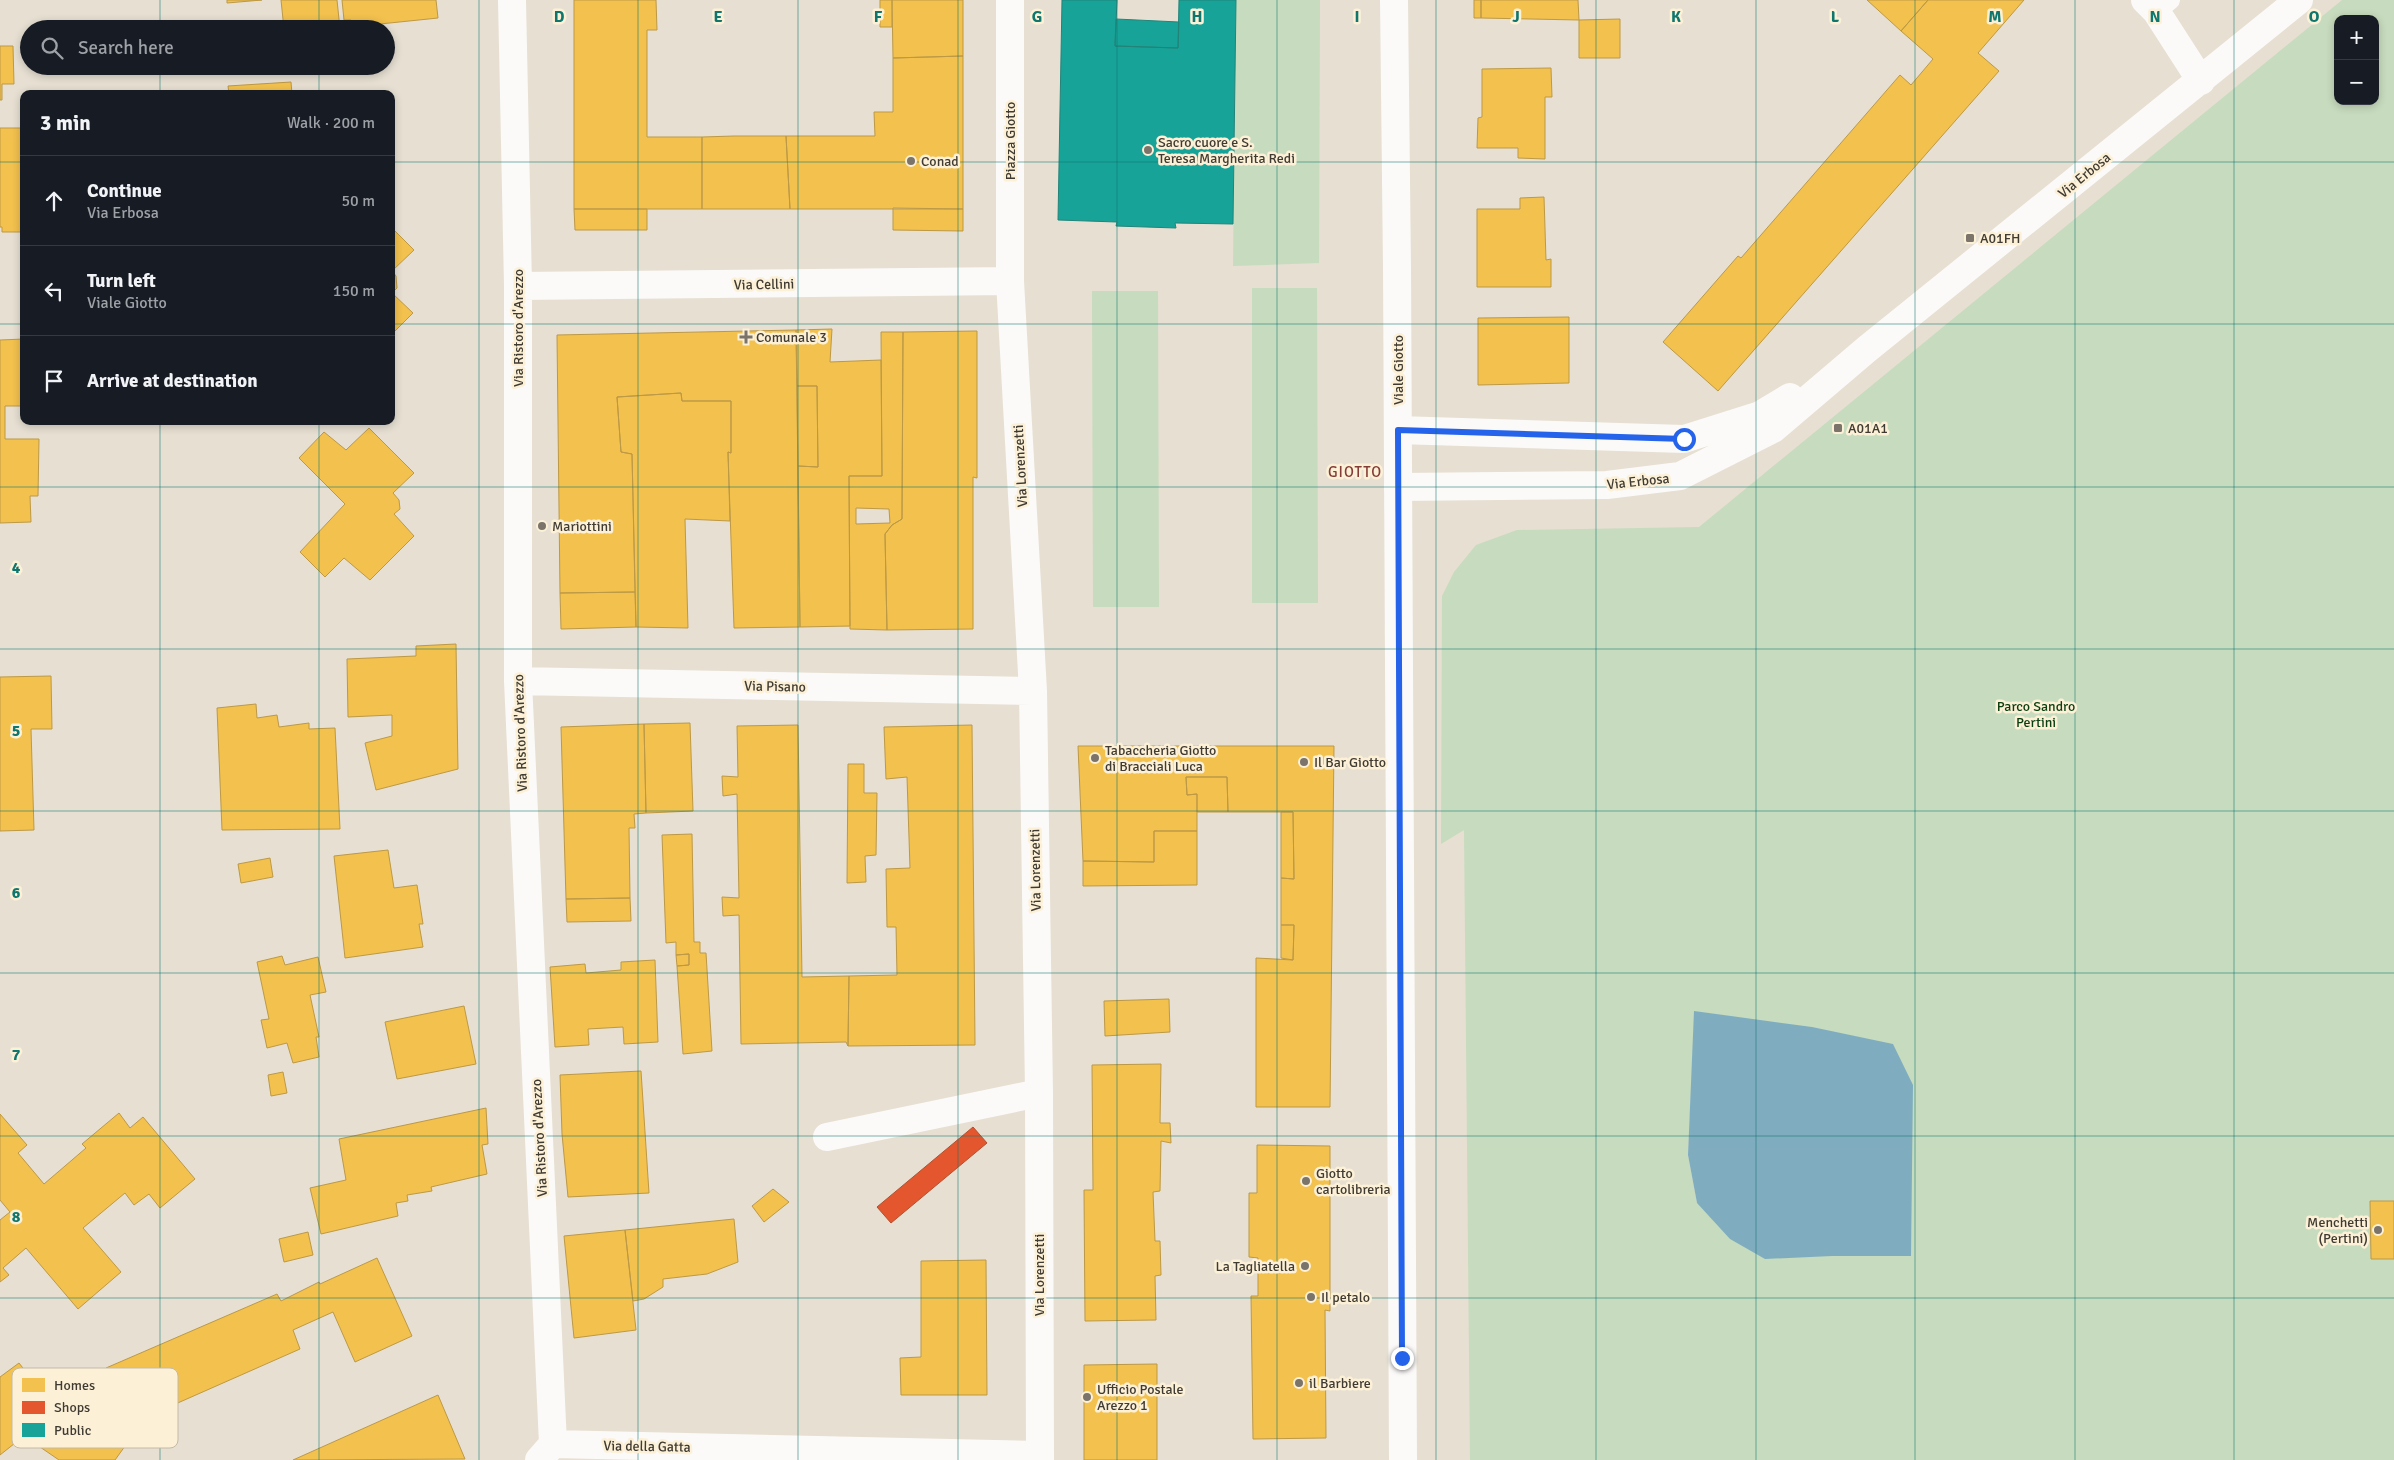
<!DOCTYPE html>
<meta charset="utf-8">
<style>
:root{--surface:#171b24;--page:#242831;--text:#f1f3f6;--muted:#9ea1a6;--line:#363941}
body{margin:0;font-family:Signika,sans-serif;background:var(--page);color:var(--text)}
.controls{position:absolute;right:15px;top:15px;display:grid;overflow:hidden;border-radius:10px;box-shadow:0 2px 8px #0003}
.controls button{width:45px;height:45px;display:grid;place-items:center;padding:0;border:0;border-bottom:1px solid var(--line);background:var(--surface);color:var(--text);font:25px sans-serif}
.stop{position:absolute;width:15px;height:15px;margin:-11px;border:4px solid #2563eb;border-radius:50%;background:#fff}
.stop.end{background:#2563eb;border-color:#fff;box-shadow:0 1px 5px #0008}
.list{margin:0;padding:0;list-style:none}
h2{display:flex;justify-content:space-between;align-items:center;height:65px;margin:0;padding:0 20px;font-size:21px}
h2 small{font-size:16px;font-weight:400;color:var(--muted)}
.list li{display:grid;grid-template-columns:32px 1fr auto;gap:15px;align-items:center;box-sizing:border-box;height:90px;padding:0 20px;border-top:1px solid var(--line)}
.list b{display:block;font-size:19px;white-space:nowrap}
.list p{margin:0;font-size:16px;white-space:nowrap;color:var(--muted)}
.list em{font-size:16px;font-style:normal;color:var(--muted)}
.icon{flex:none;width:28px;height:28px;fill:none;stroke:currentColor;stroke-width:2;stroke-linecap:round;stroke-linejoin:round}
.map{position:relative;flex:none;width:2394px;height:1460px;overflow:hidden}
.search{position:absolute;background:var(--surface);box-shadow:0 2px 8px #0003;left:20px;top:20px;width:375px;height:55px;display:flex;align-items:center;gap:12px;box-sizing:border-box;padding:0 18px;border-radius:28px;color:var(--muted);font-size:19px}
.panel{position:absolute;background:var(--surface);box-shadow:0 2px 8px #0003;left:20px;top:90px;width:375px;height:335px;border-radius:10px}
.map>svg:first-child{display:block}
.green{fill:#c7dbbe;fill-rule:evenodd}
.water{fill:#7fadbf}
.homes{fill:#f2c14e;stroke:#bd9946;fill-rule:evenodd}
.shops{fill:#e4572e;stroke:#b34f2f}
.public{fill:#17a398;stroke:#238479}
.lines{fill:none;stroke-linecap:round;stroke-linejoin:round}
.service{stroke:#fbfaf8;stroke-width:20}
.minor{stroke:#fbfaf8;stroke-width:28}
.tertiary{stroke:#fbfaf8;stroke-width:28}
.route{stroke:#2563eb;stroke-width:6}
.grid{fill:none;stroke:#0f766e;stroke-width:1;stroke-opacity:0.55}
.poi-dot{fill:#7a746a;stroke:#fcf0d7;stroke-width:2}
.labels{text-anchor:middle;stroke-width:5;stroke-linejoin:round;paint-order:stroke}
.street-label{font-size:14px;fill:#403b32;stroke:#fcf0d7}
.poi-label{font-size:14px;fill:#403b32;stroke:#fcf0d7;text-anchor:start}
.park-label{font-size:14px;fill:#093e10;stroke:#fcf0d7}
.neighbourhood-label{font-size:15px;letter-spacing:1px;fill:#843c38;stroke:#fcf0d7}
.key{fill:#fcf0d7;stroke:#c4baa6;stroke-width:1}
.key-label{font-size:14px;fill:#403b32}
.grid-label{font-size:16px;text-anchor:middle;font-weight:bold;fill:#0f766e;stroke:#fcf0d7;stroke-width:5;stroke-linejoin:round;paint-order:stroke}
</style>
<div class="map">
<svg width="2394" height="1460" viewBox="0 0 2394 1460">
<rect width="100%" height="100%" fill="#e6dfd2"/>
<path class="green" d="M1236,0H1320L1319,263L1233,266Z
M2342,0H2394V1460H1470L1464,830L1441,844L1442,596L1454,572L1476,545L1517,530L1699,527ZM2338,19H2375V101H2338ZM1695,1011L1911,1256H1832L1697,1203L1688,1155Z
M1252,288H1317L1318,603H1252Z
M1092,291H1158L1159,607H1093Z"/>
<path class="water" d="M1694,1011L1812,1027L1893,1044L1913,1085L1911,1256H1832L1765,1259L1730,1239L1697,1203L1688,1155Z"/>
<path class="homes" d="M227,0H262L227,3Z
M281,0H337L340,29H284Z
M342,0H436L438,18L351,27V20H344Z
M574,0H656L657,30H647V137H702V209H574Z
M880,0H892V27H880Z
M892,0H963V56L893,58Z
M1474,0H1481V18H1474Z
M1481,0H1578L1579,20L1481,18Z
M1867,0H1928L1901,31Z
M1928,0H2024L1978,53L1999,71L1718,391L1663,342L1738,256L1741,258L1900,75L1911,85L1933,59L1901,31Z
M1620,19V58H1579V20Z
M0,46H13L14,84H2V100H0Z
M963,56V209H790L786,136H875L874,112H893V58Z
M1551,68L1552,97H1545V159L1518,158V148H1477L1478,118L1482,117V69Z
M291,82L292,94H229L228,86Z
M0,128H22L23,232H2V227H0Z
M734,136H786L790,209H702V137Z
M1544,197L1546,260L1551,259V287H1477V209H1520V198Z
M893,208L963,209V231L893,230Z
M574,209H647V230H575Z
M391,227L414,250L392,271L396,276L397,288L392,293L413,313L391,335Z
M1569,317V383L1478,385V318Z
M832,329L830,362L881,360L882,476H849L850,626L800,627L798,466L818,467L817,386H797L796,330Z
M796,330L800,627L734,628L728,452L731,453V401H682L681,393L617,397L621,452L632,454L635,592L560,593L557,335Z
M977,331V478L973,477V629L887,630L885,534L892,525L902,519L903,332Z
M881,332H903L902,519L892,525L885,534L887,630L850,629L849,476H882ZM856,508L889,509L890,523L856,524Z
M24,339V406H5V439H39L38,496H30L31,522L0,523V340Z
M797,386H817L818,467L798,466Z
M681,393L682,401H731V453L728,452L730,521L685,519L688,628L636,627L632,454L621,452L617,397Z
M369,428L414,473L393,493L399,500L400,509L394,514L414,536L370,580L344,558L325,577L300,552L345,504L299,458L324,432L346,450Z
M635,592L636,627L561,629L560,593Z
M456,644L458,769L376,790L365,743L392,736V715L348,717L347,659L416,656V646Z
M51,676L52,729H31L34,830L0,831V677Z
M256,704L257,718L277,715L279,727L309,723V729L335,728L340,829L222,830L217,708Z
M690,723L693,811L646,813L644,724Z
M644,724L646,813L634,814L635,828H629L630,898L566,899L561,727Z
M798,725L802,977L849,976L848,1046L846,1042L741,1044L739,915L723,916L722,897L739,898L737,794L723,796L722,776L738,777L737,726Z
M972,725L975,1045L848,1046L849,976L897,975L896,927H887L886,869L910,868L907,777L886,779L884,727Z
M1078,746H1334L1330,1107H1256V958L1293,960L1294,925H1281V878L1294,879L1293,812H1228L1227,777H1186L1187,795L1197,794V831H1154V862L1083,861Z
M848,764H864V793H877L876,855L865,856L866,882L847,883Z
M1186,777H1227L1228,812H1197V794L1187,795Z
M1281,812H1293L1294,879L1281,878Z
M1154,831H1197V885L1083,886V861L1154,862Z
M692,834L694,942H700V953H706L712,1051L683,1054L677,966L689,965V954L676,955V942L666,943L662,835Z
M388,850L394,888L417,885L423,924H419L423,947L345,958L334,856Z
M270,858L273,877L241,883L238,864Z
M630,898L631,921L567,922L566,899Z
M1281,925H1294L1293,960L1281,958Z
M689,954V965L677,966L676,955Z
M282,956L285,965L318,957L326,992L310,995L319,1037H316L319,1057L293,1063L287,1043L267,1048L261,1020L269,1019L257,962Z
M655,960L658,1042L624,1044L623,1027L588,1029L589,1045L555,1047L550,967L585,964L586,973L621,970V962Z
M1169,999L1170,1032L1105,1036L1104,1001Z
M464,1006L476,1064L397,1079L385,1022Z
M1161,1064L1160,1123H1170L1171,1143L1161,1141L1160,1191L1153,1192L1155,1241H1160L1161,1275L1155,1276L1156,1320L1085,1321L1084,1190H1093L1092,1065Z
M641,1071L649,1193L568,1197L562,1134L560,1075Z
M283,1072L287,1093L271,1096L268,1075Z
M486,1108L488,1144L482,1145L487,1174L431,1187L432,1191L407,1195L408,1201L396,1203L398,1216L321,1234L310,1188L346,1180L339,1139Z
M119,1113L130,1128L143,1117L195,1179L160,1208L149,1194L134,1205L125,1193L83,1228L121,1272L78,1309L26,1248L3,1268L9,1275L0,1282V1220L10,1212L0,1200V1114L27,1145L18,1153L44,1184L86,1148L82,1144Z
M1257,1145L1330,1146V1311L1325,1310L1326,1438L1253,1439L1251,1296H1258V1258L1249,1257V1193H1257Z
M773,1189L789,1202L764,1222L752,1206Z
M2370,1201H2394V1259H2371Z
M734,1219L738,1262L707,1274L663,1279V1287L644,1299L633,1301L625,1230Z
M625,1230L636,1330L574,1338L564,1236Z
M308,1232L313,1255L284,1262L279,1239Z
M377,1258L412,1336L355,1362L333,1312L293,1330L300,1349L146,1417L115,1460H59L24,1436L0,1455V1377L19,1363L57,1411L50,1415L61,1428L106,1368L277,1294L281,1301L319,1282L320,1284Z
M986,1260L987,1395H901L900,1358L921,1357V1261Z
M1157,1364V1460H1084V1365Z
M438,1395L465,1459L293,1460Z"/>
<path class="shops" d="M973,1127L987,1143L891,1223L877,1207Z"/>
<path class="public" d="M1062,0H1117L1115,46L1178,48L1179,0H1236L1233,224L1175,223L1176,228L1116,226L1117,222L1058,220Z
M1116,19L1179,22L1178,48L1115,46Z"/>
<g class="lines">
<path class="service" d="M2156,11L2170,0"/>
<path class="minor" d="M512,0L518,286V681L553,1444L539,1460
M1010,0V281L1033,691L1039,1093L1040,1460
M2145,0L2156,11L2201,81
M518,286L1010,281
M1398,430L1684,439L1760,415L1790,397
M1398,487L1607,485L1680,476L1773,429L1867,349L2299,0
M518,681L1033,691
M827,1137L1039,1093
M553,1444L1040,1455"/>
<path class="tertiary" d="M1394,0L1397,268L1403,1460"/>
</g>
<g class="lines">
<path class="route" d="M1402,1358L1398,430L1684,439"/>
</g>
<path class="grid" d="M160,0V29M319,0V29M479,0V1460M638,0V1460M798,0V1460M958,0V1460M1117,0V1460M1277,0V1460M1436,0V1460M1596,0V1460M1756,0V1460M1915,0V1460M2075,0V1460M2234,0V1460M160,66V94M319,66V94M0,162H24M391,162H2394M0,324H24M391,324H2394M160,421V1460M319,421V1460M0,487H2394M0,649H2394M0,811H2394M0,973H2394M0,1136H2394M0,1298H2394"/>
<g class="poi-dot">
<circle cx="1148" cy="150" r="5"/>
<circle cx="911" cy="161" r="5"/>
<rect x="1965" y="233" width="10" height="10" rx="2.5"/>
<path d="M743.5 329.5h5v5h5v5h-5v5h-5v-5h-5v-5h5z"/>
<rect x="1833" y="423" width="10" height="10" rx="2.5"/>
<circle cx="542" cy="526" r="5"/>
<circle cx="1095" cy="758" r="5"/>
<circle cx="1304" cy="762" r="5"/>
<circle cx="1306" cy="1181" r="5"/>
<circle cx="2378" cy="1230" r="5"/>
<circle cx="1305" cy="1266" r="5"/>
<circle cx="1311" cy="1297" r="5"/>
<circle cx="1299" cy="1383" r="5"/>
<circle cx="1087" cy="1397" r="5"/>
</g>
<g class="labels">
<g class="street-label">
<text transform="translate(1010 141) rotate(-90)" y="5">Piazza Giotto</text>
<text transform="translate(2084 175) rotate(-39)" y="5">Via Erbosa</text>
<text transform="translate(764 284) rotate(-1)" y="5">Via Cellini</text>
<text transform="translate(518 328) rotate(-90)" y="5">Via Ristoro d'Arezzo</text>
<text transform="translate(1398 370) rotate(-90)" y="5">Viale Giotto</text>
<text transform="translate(1020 466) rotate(-93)" y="5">Via Lorenzetti</text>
<text transform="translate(1638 481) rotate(-6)" y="5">Via Erbosa</text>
<text transform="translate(775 686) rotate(1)" y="5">Via Pisano</text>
<text transform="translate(520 733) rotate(-92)" y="5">Via Ristoro d'Arezzo</text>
<text transform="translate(1035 870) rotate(-91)" y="5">Via Lorenzetti</text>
<text transform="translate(539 1138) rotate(-93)" y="5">Via Ristoro d'Arezzo</text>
<text transform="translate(1039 1275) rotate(-90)" y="5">Via Lorenzetti</text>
<text transform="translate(647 1446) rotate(1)" y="5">Via della Gatta</text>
</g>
<g class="poi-label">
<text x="1158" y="147">Sacro cuore e S.<tspan x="1158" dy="16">Teresa Margherita Redi</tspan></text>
<text x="921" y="166">Conad</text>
<text x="1980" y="243">A01FH</text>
<text x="756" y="342">Comunale 3</text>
<text x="1848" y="433">A01A1</text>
<text x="552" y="531">Mariottini</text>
<text x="1105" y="755">Tabaccheria Giotto<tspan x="1105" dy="16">di Bracciali Luca</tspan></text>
<text x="1314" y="767">Il Bar Giotto</text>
<text x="1316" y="1178">Giotto<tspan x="1316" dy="16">cartolibreria</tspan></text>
<text x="2368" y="1227" text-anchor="end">Menchetti<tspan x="2368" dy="16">(Pertini)</tspan></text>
<text x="1295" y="1271" text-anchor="end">La Tagliatella</text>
<text x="1321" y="1302">Il petalo</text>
<text x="1309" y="1388">il Barbiere</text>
<text x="1097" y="1394">Ufficio Postale<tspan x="1097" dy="16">Arezzo 1</tspan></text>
</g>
<g class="park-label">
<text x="2036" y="711">Parco Sandro<tspan x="2036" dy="16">Pertini</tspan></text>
</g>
<g class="neighbourhood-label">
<text x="1355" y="477">GIOTTO</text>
</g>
</g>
<rect x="12" y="1368" width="166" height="80" rx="8" class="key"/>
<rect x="22" y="1378" width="23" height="14" fill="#f2c14e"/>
<rect x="22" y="1401" width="23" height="13" fill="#e4572e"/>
<rect x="22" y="1423" width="23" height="14" fill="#17a398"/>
<g class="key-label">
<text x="54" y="1390">Homes</text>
<text x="54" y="1412">Shops</text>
<text x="54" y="1435">Public</text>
</g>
<g class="grid-label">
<text x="559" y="22">D</text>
<text x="718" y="22">E</text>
<text x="878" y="22">F</text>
<text x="1037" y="22">G</text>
<text x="1197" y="22">H</text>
<text x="1357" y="22">I</text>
<text x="1516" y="22">J</text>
<text x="1676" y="22">K</text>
<text x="1835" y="22">L</text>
<text x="1995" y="22">M</text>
<text x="2155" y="22">N</text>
<text x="2314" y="22">O</text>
<text x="16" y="573">4</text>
<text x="16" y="736">5</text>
<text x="16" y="898">6</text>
<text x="16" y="1060">7</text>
<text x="16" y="1222">8</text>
</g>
</svg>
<div class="controls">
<button>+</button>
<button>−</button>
</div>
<div class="stop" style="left:1684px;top:439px"></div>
<div class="stop end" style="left:1402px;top:1358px"></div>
<div class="search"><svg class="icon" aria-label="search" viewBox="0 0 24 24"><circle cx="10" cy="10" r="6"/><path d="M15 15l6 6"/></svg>Search here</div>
<section class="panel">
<h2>3 min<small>Walk · 200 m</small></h2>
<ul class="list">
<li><svg class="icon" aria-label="ahead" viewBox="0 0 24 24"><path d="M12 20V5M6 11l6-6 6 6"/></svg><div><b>Continue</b><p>Via Erbosa</p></div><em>50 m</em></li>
<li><svg class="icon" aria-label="left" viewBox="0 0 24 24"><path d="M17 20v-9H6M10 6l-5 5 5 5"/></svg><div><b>Turn left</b><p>Viale Giotto</p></div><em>150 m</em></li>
<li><svg class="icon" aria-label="arrive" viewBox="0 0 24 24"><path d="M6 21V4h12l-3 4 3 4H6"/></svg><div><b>Arrive at destination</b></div></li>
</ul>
</section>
</div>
